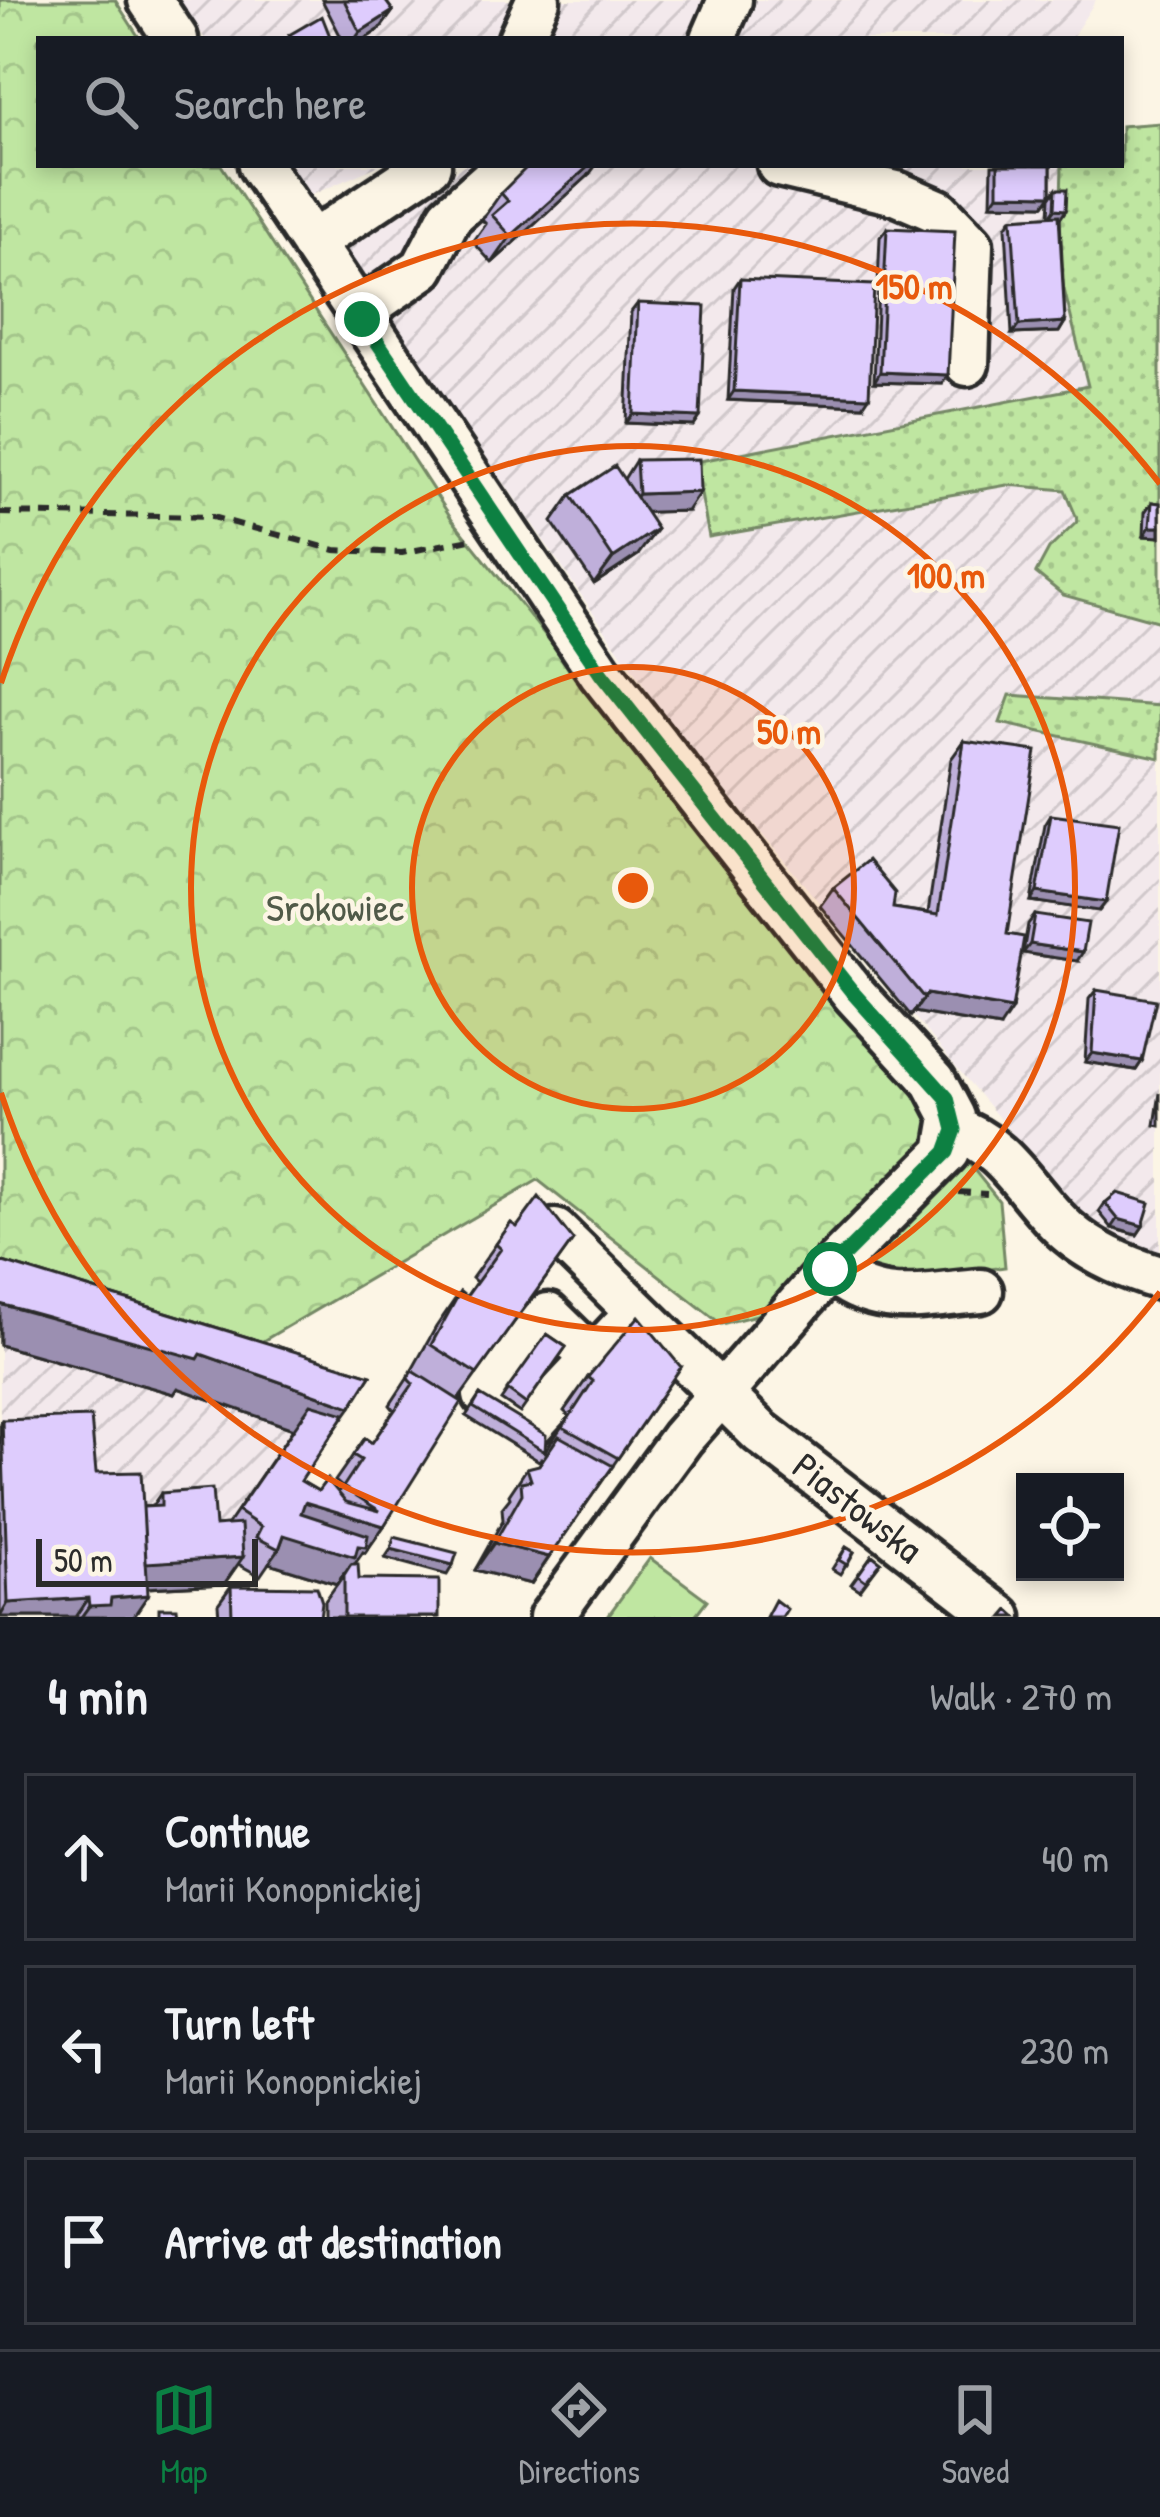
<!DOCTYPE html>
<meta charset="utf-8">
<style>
:root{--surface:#171b24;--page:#20242c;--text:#f1f3f6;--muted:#9ea1a6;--line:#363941;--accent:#0b8043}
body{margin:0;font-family:"Patrick Hand",sans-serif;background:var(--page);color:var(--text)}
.controls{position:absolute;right:36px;bottom:36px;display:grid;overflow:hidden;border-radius:0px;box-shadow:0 6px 18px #0003}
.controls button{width:108px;height:108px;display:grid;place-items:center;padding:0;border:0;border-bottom:3px solid var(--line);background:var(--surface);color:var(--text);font:60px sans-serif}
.scale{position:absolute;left:36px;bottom:30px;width:222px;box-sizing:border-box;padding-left:12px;border:6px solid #2b2b2b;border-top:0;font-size:33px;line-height:42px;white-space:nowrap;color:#2b2b2b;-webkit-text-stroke:9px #fcf5e5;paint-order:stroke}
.stop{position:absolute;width:36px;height:36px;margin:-27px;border:9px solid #0b8043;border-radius:50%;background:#fff}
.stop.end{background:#0b8043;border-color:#fff;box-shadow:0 3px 12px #0008}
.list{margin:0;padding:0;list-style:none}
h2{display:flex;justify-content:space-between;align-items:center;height:156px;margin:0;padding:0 48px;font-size:51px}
h2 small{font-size:39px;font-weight:400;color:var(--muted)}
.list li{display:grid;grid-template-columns:78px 1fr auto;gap:36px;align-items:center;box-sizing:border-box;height:168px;margin:0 24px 24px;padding:0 24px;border:3px solid var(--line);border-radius:0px}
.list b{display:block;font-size:45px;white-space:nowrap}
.list p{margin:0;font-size:39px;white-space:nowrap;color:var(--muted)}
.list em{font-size:39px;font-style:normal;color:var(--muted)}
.icon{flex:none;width:66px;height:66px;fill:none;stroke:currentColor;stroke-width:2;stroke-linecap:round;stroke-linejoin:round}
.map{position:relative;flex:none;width:1160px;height:1617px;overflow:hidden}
.search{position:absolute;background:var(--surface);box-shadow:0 6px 18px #0003;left:36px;right:36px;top:36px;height:132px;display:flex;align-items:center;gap:30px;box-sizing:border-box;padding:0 42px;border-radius:0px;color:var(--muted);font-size:45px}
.sheet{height:732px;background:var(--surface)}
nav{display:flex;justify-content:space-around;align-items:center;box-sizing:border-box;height:168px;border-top:3px solid var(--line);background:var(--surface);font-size:33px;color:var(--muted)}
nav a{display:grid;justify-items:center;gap:6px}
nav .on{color:var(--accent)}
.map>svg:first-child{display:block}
.industrial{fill:url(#industrial-furrows)}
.grass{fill:url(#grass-dots);stroke:#758866;stroke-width:3}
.forest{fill:url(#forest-crowns);stroke:#758866;stroke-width:3}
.park{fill:#bfe6a1;stroke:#758866;stroke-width:3}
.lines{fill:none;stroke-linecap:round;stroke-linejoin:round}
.minor-casing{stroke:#2b2b2b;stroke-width:51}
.path{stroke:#2b2b2b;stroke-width:6;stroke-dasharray:12 9;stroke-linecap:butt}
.minor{stroke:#fcf5e5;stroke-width:42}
.wall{fill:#bfafda;stroke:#2b2b2b;stroke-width:3}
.shaded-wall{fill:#9b8fb1;stroke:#2b2b2b;stroke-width:3}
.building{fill:#deccfd;stroke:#2b2b2b;stroke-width:3}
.route{stroke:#0b8043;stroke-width:15}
.ring{fill:none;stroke:#e8590c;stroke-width:6}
.labels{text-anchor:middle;stroke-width:9;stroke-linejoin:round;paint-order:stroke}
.park-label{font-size:39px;fill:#505a48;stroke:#fcf5e5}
.street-label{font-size:39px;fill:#2b2b2b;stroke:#fcf5e5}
.centre{fill:#e8590c;stroke:#fcf5e5;stroke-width:6}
.ring-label{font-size:36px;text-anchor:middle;font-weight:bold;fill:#e8590c;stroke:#fcf5e5;stroke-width:9;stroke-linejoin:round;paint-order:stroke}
</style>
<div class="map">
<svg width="1160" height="1617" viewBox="0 0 1160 1617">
<defs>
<pattern id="industrial-furrows" width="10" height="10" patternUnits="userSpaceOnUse" patternTransform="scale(3)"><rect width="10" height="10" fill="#f3e9ec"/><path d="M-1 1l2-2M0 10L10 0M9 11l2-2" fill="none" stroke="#d0c8cb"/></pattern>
<pattern id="grass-dots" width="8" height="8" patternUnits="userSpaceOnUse" patternTransform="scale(3)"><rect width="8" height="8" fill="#bfe6a1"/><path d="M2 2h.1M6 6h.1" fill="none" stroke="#a4c58b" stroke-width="1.8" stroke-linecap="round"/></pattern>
<pattern id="forest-crowns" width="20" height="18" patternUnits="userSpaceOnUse" patternTransform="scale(3)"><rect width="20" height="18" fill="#bfe6a1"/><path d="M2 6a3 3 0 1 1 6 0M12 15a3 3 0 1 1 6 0" fill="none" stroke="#a4c58b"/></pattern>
</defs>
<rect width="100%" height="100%" fill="#fcf5e5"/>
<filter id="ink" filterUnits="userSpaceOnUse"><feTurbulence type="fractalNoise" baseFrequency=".00833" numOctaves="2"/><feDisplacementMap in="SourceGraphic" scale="24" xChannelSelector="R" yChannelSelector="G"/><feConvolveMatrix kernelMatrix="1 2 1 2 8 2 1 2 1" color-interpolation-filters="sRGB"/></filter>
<g filter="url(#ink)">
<path class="industrial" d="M179,0H514L495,39H205Z
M559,0H1096L1071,39H540Z
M288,165H380L309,196Z
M464,165H1084L1160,461V1290L1085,1221L669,723L341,245Z
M0,1276L351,1376L282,1507L224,1584L136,1589L135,1617H0Z"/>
<path class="grass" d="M1160,123V622L1063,595L1036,573L1049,549L1078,521L1065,490L1007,485L709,537L695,462L1088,386L1059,269L1062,165H1121V126Z
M1010,695L1160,706V758L1000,723Z"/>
<path class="forest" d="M0,0H115L140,39H39V165H221L452,519L999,1201L1005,1267L870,1286L721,1324L538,1180L227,1362L0,1276Z"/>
<path class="park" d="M650,1558L707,1600L694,1617H607Z"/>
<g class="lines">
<g class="minor-casing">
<path id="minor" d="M150,0L176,39
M520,39L538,0
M713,39L730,0
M260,165L601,674L854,994L934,1081L953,1117L947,1152L830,1269L682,1438L551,1617
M779,165L896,193L938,211L971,245L967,364
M312,243L429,165
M363,319L378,299L423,268L450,216L508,165
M955,1130C1008,1146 1027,1196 1067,1231C1093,1254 1127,1268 1160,1278
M555,1231L760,1432L1000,1617
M830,1269C875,1311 925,1295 981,1291
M593,1359L548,1315L485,1395L532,1424L637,1312"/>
</g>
<path class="path" d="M0,513L212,517L335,550L402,553L470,539
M958,1192L987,1194"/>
<use href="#minor" class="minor"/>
</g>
<path class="wall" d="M322,0H385L393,11L380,29L365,39H342Z
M992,165H1051V195L1044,205L991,204Z
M588,176L492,263L473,242L486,224L482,220L501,193Z
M1056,189L1060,219L1065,322L1059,332L1012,334L1006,227L1012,218L1049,216L1050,198Z
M887,228L942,384L874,382L880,237Z
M740,279L863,406L728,400L734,288Z
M638,303L700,417L694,426L626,423L631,312Z
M636,460L687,511L646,512L638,555L594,584L552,522L571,495L624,479Z
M1152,502L1160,503V537L1144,536L1145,512Z
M964,741L1007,934L1000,1027L914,1012L911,1016L820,906L833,888L893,908L928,913L951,759Z
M1051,815L1106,902L1099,911L1031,901L1045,825Z
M1035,915L1077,961L1023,953L1028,924Z
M1096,990L1142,1061L1136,1070L1085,1062L1089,999Z
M1160,1093V1126L1155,1125Z
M1105,1203L1143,1226L1137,1235L1112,1228L1099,1212Z
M511,1223L517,1227L573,1240L458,1400L384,1526L365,1553L363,1552L354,1564L359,1579L439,1617H325V1601L345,1573L337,1584L269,1563L260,1576L238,1564L224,1584L147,1588L148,1595L133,1617H0V1423L2,1420L96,1473L143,1507L152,1506L161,1493L215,1526L227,1525L293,1429L178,1388L174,1394L0,1345V1261L371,1375L301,1481L318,1491L338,1492L342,1487L335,1481L365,1438L372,1443L394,1410L390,1405L407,1379L436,1327L460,1292L466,1297L476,1282L472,1278Z
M547,1334L566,1347L520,1413L501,1400Z
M681,1367L531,1584L475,1570L503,1520L502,1508L510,1498L509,1495L527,1468L539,1466L542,1457L539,1461L466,1416L480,1395L545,1451L569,1416L564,1411L588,1377Z
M846,1547L854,1552L840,1574L832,1569Z
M872,1555L881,1562L860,1590L851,1584Z
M231,1586L320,1617H219L218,1604Z"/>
<path class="shaded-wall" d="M393,11L380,29L365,39H355L360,32Z
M590,165H596L588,176L492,263L511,236Z
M998,194L1051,195L1044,205L991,204Z
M1055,209L1066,210L1060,219L1049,218Z
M1065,322L1059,332L1012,334L1019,325Z
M880,372L948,375L942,384L874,382Z
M734,391L869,397L863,406L728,400Z
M633,414L700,417L694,426L626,423Z
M700,492L687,511L625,513L638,494Z
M1150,527H1160V537L1144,536Z
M657,529L638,555L594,584L613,558Z
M1037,892L1106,902L1099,911L1031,901Z
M1030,944L1083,952L1077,961L1023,953Z
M927,994L1012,1009L1000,1027L914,1012Z
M1092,1053L1142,1061L1136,1070L1085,1062Z
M1118,1219L1143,1226L1137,1235L1112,1228Z
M0,1304L201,1354L351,1407L327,1441L178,1388L174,1394L0,1345Z
M305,1502L384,1526L365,1553L363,1552L348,1574L344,1573L337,1584L269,1563L279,1549L287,1528Z
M494,1543L549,1557L531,1584L475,1570Z
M391,1549L453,1565L447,1575L385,1558Z
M243,1557L224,1584L123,1589L141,1563Z
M148,1595L133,1617H81L89,1606L111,1598Z
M88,1598L75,1617H0L8,1603Z"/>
<path class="building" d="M344,0H385L393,11L360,32Z
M322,16L331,39H292L289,35Z
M529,165H590L511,236L492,215L508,201L501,193Z
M998,165H1051V195L998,194Z
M1056,189H1067L1066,210L1055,209Z
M1059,215L1065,322L1019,325L1012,218Z
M887,228L955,231L948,375L880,372Z
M740,279L874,285L869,397L734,391Z
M638,303L705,306L700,417L633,414Z
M699,459L700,492L638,494L636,460Z
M615,466L657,529L613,558L571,495Z
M1152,502L1160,503V527H1150Z
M964,741L1036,751L1007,934L1024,937L1012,1009L927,994L924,998L833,888L868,860L895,893L893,908L938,915Z
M1051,815L1119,824L1106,902L1037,892Z
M1035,915L1088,923L1083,952L1030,944Z
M1096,990L1156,1000L1142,1061L1092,1053Z
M1117,1193L1150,1203L1143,1226L1118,1219L1105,1203Z
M539,1197L573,1240L477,1374L431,1345L460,1292L466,1297L501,1249L496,1244L511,1223L517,1227Z
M0,1261L371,1375L351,1407L201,1354L198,1359L0,1304Z
M639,1316L681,1367L618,1458L563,1427L593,1381L588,1377Z
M547,1334L566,1347L526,1404L507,1390Z
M413,1371L462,1402L384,1526L305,1502L301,1513L368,1535L366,1547L358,1546L355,1557L284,1535L279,1549L256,1537L261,1527L237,1511L311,1404L345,1414L301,1481L318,1491L327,1479L346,1502L380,1511L343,1487L361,1460L353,1455L365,1438L372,1443L413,1384L408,1379Z
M480,1395L546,1435L545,1452L473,1407Z
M91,1417L96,1473L141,1472L148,1595L111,1598L110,1605L89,1606L88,1598L8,1603L2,1420Z
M559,1436L613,1466L549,1557L494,1543L522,1494L521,1482L531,1480L527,1468L539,1465Z
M212,1489L215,1526L241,1524L243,1557L146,1563L143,1507L161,1506V1493Z
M394,1537L457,1553L453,1565L391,1549Z
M846,1547L854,1552L847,1565L839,1560Z
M872,1555L881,1562L866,1581L858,1575Z
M351,1564H358L359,1579L439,1580V1617H344V1575Z
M231,1586L317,1587L322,1602L320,1617H232Z
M775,1600L787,1609L782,1617H766Z
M159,1608H177L178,1617H159Z
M1009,1610L1017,1617H1003Z"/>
</g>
<g class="lines" filter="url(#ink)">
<path class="route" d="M362,319L601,674L854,994L947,1098L955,1130L947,1152L830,1269"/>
</g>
<circle cx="633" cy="888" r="221" fill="#e8590c" fill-opacity=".12"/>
<g class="ring">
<circle cx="633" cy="888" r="221"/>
<circle cx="633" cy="888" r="442"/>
<path d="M1160 1292A664 664 0 0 1 1 1093M1 683A664 664 0 0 1 1160 484"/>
</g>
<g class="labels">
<g class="park-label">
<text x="335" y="921">Srokowiec</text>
</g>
<g class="street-label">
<text transform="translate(858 1507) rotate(38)" y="14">Piastowska</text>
</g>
</g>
<circle cx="633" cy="888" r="18" class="centre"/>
<g class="ring-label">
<text x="914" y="299">150 m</text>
<text x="946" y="588">100 m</text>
<text x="789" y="744">50 m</text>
</g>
</svg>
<div class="controls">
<button><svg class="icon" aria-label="locate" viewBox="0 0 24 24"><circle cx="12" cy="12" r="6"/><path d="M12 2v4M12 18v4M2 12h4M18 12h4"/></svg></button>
</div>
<div class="scale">50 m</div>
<div class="stop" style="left:830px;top:1269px"></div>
<div class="stop end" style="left:362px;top:319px"></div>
<div class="search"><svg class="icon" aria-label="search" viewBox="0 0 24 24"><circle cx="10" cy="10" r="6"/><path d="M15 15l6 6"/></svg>Search here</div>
</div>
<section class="sheet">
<h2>4 min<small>Walk · 270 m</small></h2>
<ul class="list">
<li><svg class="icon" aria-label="ahead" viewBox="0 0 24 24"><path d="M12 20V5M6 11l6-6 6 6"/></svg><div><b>Continue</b><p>Marii Konopnickiej</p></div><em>40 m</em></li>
<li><svg class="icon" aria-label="left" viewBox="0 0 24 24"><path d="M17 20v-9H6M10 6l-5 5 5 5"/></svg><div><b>Turn left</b><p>Marii Konopnickiej</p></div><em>230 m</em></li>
<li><svg class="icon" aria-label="arrive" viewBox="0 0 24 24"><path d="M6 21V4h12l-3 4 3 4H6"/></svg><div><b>Arrive at destination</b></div></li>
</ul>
</section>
<nav>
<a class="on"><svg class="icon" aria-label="map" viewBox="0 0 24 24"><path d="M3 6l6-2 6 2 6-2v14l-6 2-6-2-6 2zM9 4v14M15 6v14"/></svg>Map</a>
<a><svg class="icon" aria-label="directions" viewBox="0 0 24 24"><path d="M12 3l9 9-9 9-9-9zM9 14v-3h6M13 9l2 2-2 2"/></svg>Directions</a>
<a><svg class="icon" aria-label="saved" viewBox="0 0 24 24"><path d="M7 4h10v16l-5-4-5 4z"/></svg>Saved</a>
</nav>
